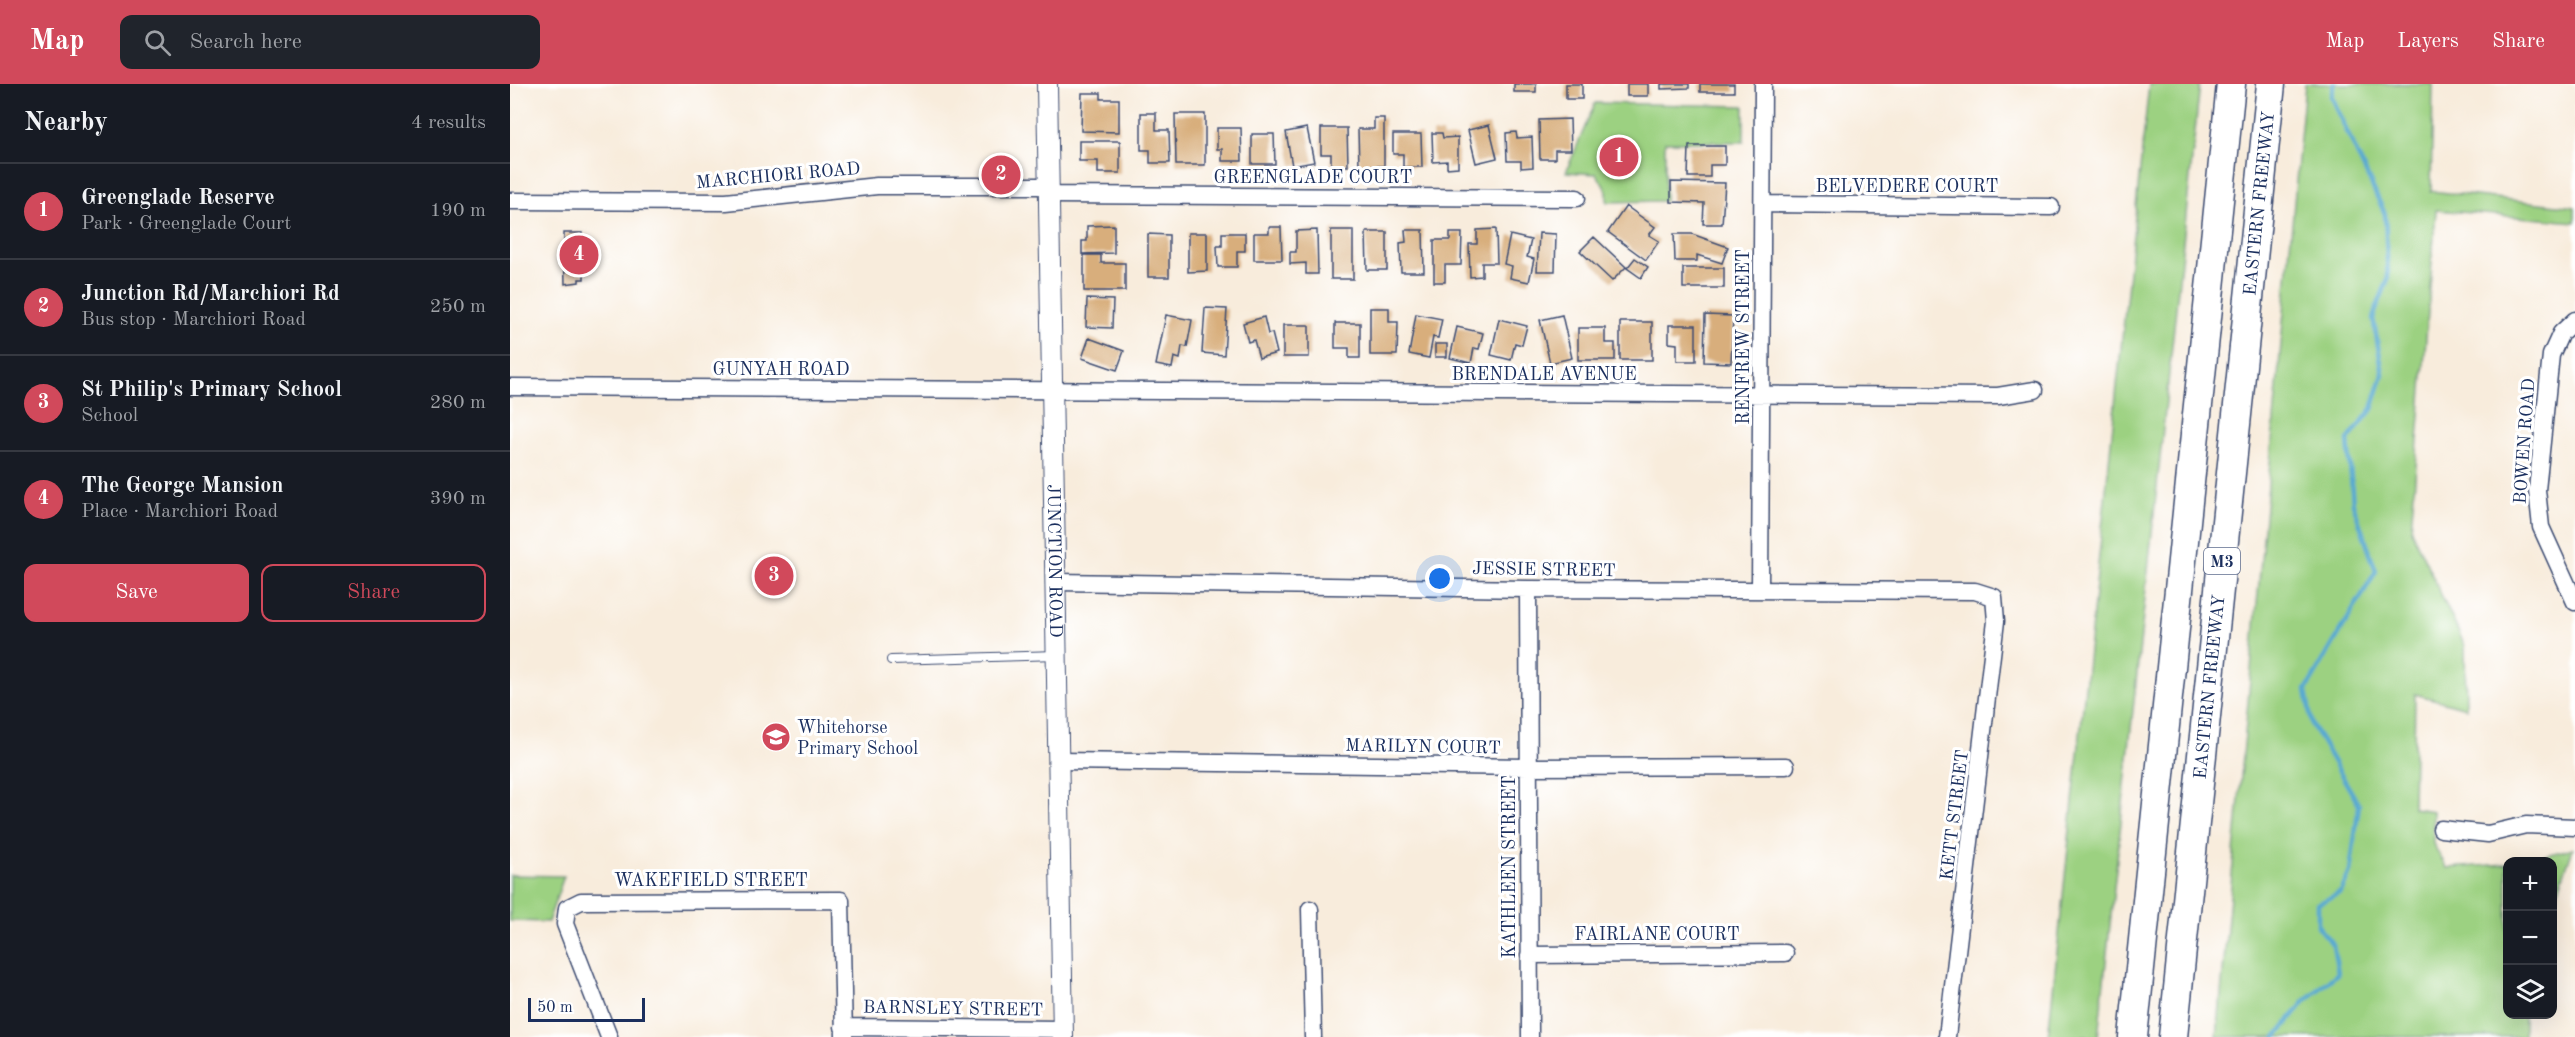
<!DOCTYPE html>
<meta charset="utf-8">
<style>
:root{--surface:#171b24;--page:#20242c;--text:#f1f3f6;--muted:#9ea1a6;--line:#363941;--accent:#d1495b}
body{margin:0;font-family:"Old Standard TT",serif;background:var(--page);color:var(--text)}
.controls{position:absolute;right:18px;bottom:18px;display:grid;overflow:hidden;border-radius:12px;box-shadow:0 6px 24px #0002}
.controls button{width:54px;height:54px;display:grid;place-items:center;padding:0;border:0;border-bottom:2px solid var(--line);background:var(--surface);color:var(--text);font:30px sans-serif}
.scale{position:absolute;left:18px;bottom:15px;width:117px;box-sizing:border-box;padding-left:6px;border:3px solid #1b2f5e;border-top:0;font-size:16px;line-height:21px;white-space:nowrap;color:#1b2f5e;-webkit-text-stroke:4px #fff;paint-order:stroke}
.you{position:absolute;left:930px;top:495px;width:21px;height:21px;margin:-15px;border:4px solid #fff;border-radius:50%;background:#1a73e8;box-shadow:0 0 0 9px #1a73e833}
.badge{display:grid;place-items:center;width:39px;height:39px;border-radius:50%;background:var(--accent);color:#fff;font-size:20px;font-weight:700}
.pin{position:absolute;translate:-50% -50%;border:3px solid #fff;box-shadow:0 2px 6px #0006}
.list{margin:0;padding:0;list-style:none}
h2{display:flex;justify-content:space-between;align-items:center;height:78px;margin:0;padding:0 24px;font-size:26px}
h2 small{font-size:20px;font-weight:400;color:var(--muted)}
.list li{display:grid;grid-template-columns:39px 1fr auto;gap:18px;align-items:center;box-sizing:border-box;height:96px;padding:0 24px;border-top:2px solid var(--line)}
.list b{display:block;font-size:22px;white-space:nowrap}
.list p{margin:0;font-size:20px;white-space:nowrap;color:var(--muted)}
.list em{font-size:20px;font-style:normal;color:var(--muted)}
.actions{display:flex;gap:12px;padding:18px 24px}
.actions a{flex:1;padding:14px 0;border:2px solid var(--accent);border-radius:12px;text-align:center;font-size:21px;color:var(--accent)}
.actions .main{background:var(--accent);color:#fff}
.icon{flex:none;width:33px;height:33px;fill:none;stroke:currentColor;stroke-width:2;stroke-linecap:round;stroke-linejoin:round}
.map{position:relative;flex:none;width:2065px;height:953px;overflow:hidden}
header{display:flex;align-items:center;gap:36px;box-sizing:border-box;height:84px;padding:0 30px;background:var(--accent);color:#fff}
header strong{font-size:28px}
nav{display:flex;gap:33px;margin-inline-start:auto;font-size:21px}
.search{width:420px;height:54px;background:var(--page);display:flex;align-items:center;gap:15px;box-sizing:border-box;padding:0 21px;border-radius:12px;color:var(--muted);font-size:22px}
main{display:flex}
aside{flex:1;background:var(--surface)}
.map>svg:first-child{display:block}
.green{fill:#9cd181;stroke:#5c8070;stroke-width:1.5}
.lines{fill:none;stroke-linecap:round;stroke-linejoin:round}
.stream{stroke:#57a9d2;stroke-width:4.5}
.building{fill:#d8ae7c}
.service-casing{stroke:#3c4b71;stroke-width:10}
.minor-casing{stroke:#3c4b71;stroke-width:19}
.tertiary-casing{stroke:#3c4b71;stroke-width:22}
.motorway-casing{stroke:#3c4b71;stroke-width:31}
.service{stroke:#fff;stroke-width:8}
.minor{stroke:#fff;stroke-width:16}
.tertiary{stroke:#fff;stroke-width:20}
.motorway{stroke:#fff;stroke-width:28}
.labels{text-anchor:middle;stroke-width:6;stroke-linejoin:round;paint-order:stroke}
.shield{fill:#fff;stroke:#5f6d8e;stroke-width:1.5}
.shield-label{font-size:16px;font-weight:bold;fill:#1b2f5e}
.street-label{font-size:18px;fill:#1b2f5e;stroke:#fff}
.poi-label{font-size:18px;fill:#1b2f5e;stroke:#fff;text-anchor:start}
</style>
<header>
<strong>Map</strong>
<div class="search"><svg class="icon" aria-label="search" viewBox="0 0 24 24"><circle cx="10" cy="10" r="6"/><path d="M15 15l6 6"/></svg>Search here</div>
<nav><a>Map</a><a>Layers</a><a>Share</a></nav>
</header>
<main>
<aside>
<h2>Nearby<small>4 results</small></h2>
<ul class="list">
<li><span class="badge">1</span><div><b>Greenglade Reserve</b><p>Park · Greenglade Court</p></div><em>190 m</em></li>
<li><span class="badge">2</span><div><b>Junction Rd/Marchiori Rd</b><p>Bus stop · Marchiori Road</p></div><em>250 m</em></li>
<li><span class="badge">3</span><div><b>St Philip's Primary School</b><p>School</p></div><em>280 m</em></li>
<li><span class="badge">4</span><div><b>The George Mansion</b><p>Place · Marchiori Road</p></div><em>390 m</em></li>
</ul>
<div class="actions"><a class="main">Save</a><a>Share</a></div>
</aside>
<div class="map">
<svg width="2065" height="953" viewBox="0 0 2065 953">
<rect width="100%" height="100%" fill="#fff"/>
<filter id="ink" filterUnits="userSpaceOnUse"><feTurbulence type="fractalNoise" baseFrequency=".0167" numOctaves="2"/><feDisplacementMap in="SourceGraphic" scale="12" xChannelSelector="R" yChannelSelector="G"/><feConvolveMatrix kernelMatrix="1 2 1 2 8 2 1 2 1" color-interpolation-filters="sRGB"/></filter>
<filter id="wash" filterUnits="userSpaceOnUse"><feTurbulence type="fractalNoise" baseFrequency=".008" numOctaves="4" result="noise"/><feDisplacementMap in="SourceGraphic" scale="24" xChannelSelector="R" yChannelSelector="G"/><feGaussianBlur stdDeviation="1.35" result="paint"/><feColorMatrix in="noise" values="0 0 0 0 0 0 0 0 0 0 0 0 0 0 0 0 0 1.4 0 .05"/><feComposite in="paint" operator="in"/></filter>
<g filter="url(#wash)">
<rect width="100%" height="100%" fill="#f8ecdc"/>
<path class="green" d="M1639,0H1690L1588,953H1538Z
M1795,0H1923L1921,107L2065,123V138L1926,126L1901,446L1955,562L1956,624L1905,610L1903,724L1923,727V760L1937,784L1997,780L1998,930L2014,931V953H1707Z
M1085,19L1234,22V58H1155V117L1097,118V108L1087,90L1056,88Z
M2063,764L2043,822L2042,778L2012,777Z
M0,791L54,792L38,838L0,837Z"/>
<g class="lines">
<path class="stream" d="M1766,953L1795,917L1828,889L1823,861L1808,842V820L1831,808L1840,788L1849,721L1802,641L1796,606L1866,487L1843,420L1838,356L1862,325L1873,290L1863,234L1878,195L1875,130L1821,13L1824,0"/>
</g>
<g id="blocks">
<path class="building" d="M1004,0H1026V8H1004Z
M1056,0H1072V15H1056Z
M1117,0H1138V12H1117Z
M1151,0H1179V4L1151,5Z
M1190,0H1224V8H1190Z
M572,9H591V15H609V48L571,47Z
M631,29H646V46H659L660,79H640V66H631Z
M665,30H695V81H666Z
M864,34H874V82H849L848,45H864Z
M1060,35L1061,66H1045V75H1030L1029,36Z
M979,41L987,74L966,79L958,46Z
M707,44H731L732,77H712V65H707Z
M797,44L804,78L782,82L776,48Z
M811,44H837L838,82H821V70H811Z
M1006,48L1007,54L1022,53L1023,83L1011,84V77H997L996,49Z
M922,49H932L933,54L948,53V83L937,84V77L923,78Z
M742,50H764L765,80H742Z
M883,50H911L912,83H893V70H883Z
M569,57H610V89H588V77H569Z
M1179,62H1215V81H1200V93H1178Z
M1161,98L1215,99L1212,140H1193L1194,119L1161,118Z
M1116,122L1145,143L1139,151L1149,157L1136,176L1098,148Z
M604,141V169L572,170V157H577V142Z
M759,143H771L772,176H744V149H759Z
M986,145L987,179H972V192L960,193L959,160H967V146Z
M807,146L808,190H796V179L780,180V168H786V147Z
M821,146H843V195H821Z
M895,146H913L914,188H891L890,159L896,158Z
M856,148H877V186H857Z
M54,149H72L71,157H83V185H74V195H69V198L55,200Z
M678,149H697V187L678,188Z
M712,149H735V167H727V183H708L707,162H712Z
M940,149H952L951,181H935V198H924V156H940Z
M1029,149L1046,150L1045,187H1027Z
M638,150L659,151V193H638Z
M1164,150H1182L1218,163L1212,179L1187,171V177H1165Z
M1000,151L1021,156L1017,173L1024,175L1019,198L1000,194L1002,182L994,180Z
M1084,153L1116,183L1102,197L1070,167Z
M574,171H591V179H615V207H574Z
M1125,174L1138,183L1131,194L1117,184Z
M1173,184H1214V204H1173Z
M577,215L603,216L602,244L576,243Z
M695,224L717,225L714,271L692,269Z
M860,224H879V238H888L887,271H860Z
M906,230L932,235L928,254L923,253L919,274L899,270Z
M656,231L682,236L677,263L672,262L670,275L664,273L662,284L646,281Z
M1052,231L1062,274L1040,279L1030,236Z
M1195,231L1223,232L1221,279L1194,278Z
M754,233L758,250L762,249L767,269L749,274L744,256L738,258L733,239Z
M989,235L1017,242L1012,261L1005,259L1001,276L981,271Z
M1110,238H1142V276H1110Z
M825,239H850V274H839V264H825Z
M773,241H799V273H773Z
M1159,241H1186V277H1167V260L1159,259Z
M947,243L973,249L969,265L964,264L961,279L940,274Z
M1068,244H1095V259H1105V276H1068Z
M579,254L614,267L607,286L572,274Z
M925,260H937V273H925Z"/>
</g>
</g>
<g filter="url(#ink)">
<use href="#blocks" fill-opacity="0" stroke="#3c4b71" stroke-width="1.5"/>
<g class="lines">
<g class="service-casing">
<path id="service" d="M381,576L547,571"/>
</g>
<g class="minor-casing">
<path id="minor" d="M539,111L1067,114
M0,117L216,118L367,102H539
M1253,120L1541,123
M2065,236L2051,249L2041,271L2027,406L2031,443L2065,518
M0,303L1488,312L1525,306
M546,498L1018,505L1465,507L1484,513L1486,537L1437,953
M1018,505L1020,953
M1250,506L1253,0
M549,677L1018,683L1276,682
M1931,745L1978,750L2016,741L2065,743
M800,825L803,953
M1019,871L1275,869
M333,943L553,945
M99,953L55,840L57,824L71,817L331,816L334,953"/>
</g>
<g class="tertiary-casing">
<g id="tertiary">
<path id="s1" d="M537,0L553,953"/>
</g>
</g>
<g class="motorway-casing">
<g id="motorway">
<path d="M1623,953L1721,0"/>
<path id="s2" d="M1663,953L1761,0"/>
</g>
</g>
<use href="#service" class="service"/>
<use href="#minor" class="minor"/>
<use href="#tertiary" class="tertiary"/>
<use href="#motorway" class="motorway"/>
</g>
</g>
<defs>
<g id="school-disc" transform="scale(1.5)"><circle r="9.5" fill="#d1495b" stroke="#fff"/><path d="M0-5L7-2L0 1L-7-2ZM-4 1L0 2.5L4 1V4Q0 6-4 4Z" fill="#fff"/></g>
</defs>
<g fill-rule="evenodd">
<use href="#school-disc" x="266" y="653"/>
</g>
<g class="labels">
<rect class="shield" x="1694" y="464" width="36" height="26" rx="4.5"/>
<g class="shield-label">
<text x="1712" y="483">M3</text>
</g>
<g class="street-label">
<text transform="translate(268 91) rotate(-5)" y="6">MARCHIORI ROAD</text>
<text x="803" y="99">GREENGLADE COURT</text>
<text x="1397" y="108">BELVEDERE COURT</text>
<text dy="6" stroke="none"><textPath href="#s2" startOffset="838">EASTERN FREEWAY</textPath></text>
<text transform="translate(1233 253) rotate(-90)" y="6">RENFREW STREET</text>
<text x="271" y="291">GUNYAH ROAD</text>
<text x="1034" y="296">BRENDALE AVENUE</text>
<text transform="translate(2014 357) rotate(-86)" y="6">BOWEN ROAD</text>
<text dy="6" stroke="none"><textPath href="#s1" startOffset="477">JUNCTION ROAD</textPath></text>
<text transform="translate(1034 485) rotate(1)" y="6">JESSIE STREET</text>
<text dy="6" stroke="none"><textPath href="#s2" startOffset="352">EASTERN FREEWAY</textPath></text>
<text transform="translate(913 662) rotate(1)" y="6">MARILYN COURT</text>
<text transform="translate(1444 731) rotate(-83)" y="6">KETT STREET</text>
<text transform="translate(999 783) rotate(-90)" y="6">KATHLEEN STREET</text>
<text x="201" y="802">WAKEFIELD STREET</text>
<text x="1147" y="856">FAIRLANE COURT</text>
<text transform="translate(443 924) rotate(1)" y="6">BARNSLEY STREET</text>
</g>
<g class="poi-label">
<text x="287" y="649">Whitehorse<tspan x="287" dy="21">Primary School</tspan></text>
</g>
</g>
</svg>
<div class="controls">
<button>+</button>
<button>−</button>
<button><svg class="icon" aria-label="layers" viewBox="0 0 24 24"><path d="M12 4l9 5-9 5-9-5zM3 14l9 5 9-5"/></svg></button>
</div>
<div class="scale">50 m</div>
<div class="you"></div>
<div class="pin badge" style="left:1109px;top:73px">1</div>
<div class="pin badge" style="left:491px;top:91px">2</div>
<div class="pin badge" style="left:264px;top:492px">3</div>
<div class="pin badge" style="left:69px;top:171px">4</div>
</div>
</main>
